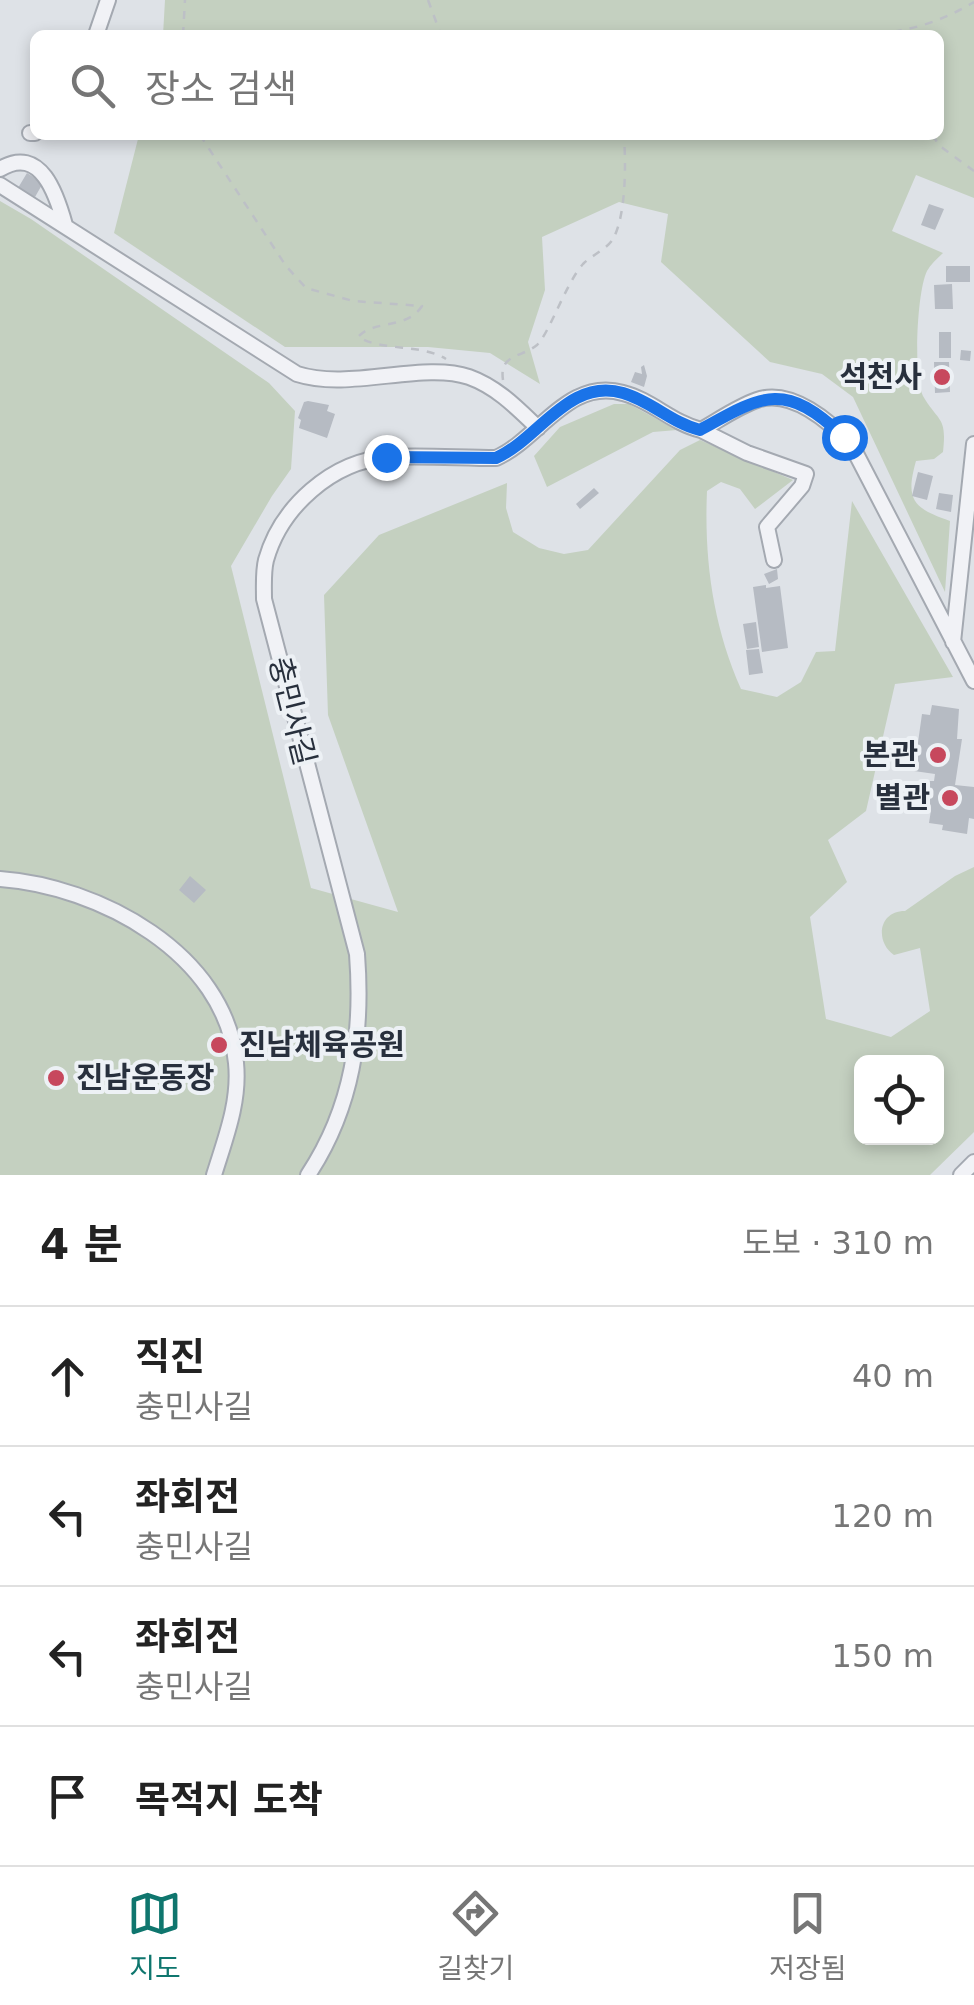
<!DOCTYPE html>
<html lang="ko">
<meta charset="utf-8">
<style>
:root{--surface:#fff;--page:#f2f2f2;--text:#222;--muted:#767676;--line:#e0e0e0;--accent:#0f766e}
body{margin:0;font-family:"DejaVu Sans","Noto Sans KR",sans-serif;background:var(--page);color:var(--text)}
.controls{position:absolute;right:30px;bottom:30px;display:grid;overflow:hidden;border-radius:15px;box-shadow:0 5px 15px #0003}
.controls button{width:90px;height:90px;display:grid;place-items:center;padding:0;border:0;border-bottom:2px solid var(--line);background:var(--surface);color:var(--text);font:50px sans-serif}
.stop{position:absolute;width:30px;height:30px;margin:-22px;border:8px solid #1a73e8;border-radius:50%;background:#fff}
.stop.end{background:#1a73e8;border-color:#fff;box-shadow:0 2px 10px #0008}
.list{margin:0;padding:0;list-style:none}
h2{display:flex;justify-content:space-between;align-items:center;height:130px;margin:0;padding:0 40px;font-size:42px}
h2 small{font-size:32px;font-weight:400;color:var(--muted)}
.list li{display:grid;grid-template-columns:65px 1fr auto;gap:30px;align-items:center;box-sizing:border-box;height:140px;padding:0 40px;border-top:2px solid var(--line)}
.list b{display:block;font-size:38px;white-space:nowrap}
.list p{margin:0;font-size:32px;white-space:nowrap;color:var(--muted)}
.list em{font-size:32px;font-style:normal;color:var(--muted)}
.icon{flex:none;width:55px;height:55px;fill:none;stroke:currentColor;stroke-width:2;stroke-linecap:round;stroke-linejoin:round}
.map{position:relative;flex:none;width:974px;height:1175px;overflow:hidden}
.search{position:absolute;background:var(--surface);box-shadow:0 5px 15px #0003;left:30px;right:30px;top:30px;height:110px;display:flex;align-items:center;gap:25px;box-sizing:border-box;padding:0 35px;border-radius:15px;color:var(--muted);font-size:38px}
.sheet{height:690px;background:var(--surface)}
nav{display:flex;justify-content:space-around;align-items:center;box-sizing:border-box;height:140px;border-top:2px solid var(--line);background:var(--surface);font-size:28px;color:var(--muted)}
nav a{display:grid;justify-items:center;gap:5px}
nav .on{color:var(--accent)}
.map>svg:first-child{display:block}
.green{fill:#c4d0c0;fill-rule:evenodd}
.building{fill:#b6bbc3}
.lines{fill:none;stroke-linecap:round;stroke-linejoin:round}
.minor-casing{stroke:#a4a9b1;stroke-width:18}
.path{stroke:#bdc0c6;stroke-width:2.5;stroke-dasharray:8 8;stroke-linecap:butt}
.minor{stroke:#f1f2f6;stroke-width:14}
.route{stroke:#1a73e8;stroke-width:12}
.poi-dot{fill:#c7485d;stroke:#edf1f5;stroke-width:4}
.labels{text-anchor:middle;stroke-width:8;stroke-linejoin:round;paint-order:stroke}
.poi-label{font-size:30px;font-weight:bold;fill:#28303d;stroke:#edf1f5;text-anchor:end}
.street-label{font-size:30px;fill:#28303d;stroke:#edf1f5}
</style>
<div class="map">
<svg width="974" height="1175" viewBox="0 0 974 1175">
<rect width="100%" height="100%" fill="#dee2e7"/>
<path class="green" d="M165,0H974V198L916,175L892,231L943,253C937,259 931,264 927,271C917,291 913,376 923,396C939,423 947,416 943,452L934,459L916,461C905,500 913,508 950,521L945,592L853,397L822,374L770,362L661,262L668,214L619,202L542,237L545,290L528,342L540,384L490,353L428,347H285L114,233L139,135H939V35H163Z
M0,201L31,219L269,383L295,411L291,469L272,496L231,566L311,888L398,912L328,715L324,595L379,535L507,483L506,508L513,532L539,548L564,554L588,550L680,450L700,440L793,480L755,509L740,489L721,482L707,491C704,560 713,626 741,689L777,697L801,682L816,652L835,651L852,501L953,677L895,684L866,811L828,840L847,882L810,917L826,1019L891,1037L930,1011L920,948L894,955C875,942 878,911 905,911L955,876L974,867V1132L930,1175H0ZM862,1062H936V1138H862Z
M614,404H629L677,430L653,432L547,487L534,456L560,427Z"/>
<path class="building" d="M27,173L43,183L35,197L18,188Z
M929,204L944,209L935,230L921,225Z
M946,266H970V282H946Z
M952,284L953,309H935L934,285Z
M939,332H951V358H939Z
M961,350L971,351L970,361L960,360Z
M934,362H949L950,392L935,393Z
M644,365L647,376L644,387L631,382L635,372L642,374L641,367Z
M308,401L329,405L327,411L335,414L327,438L299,428L301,420L298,418L304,402Z
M918,472L933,476L927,500L912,496Z
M594,488L599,493L580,509L576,504Z
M939,493L953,495L951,512L936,509Z
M777,569L778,579L769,584L764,574Z
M766,585V588L780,586L788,648L762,652L753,587Z
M756,622L759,647L747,649L743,624Z
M759,649L763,673L749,675L746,650Z
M932,705L959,709L957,739H962L955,785L974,787V819L969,818L967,834L942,830L943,825L929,823L931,810L925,809L929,781H934L935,774L914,771L922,714L930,715Z
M190,876L206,890L194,903L179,890Z"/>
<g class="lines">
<g class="minor-casing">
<path id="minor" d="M96,35L108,0
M30,133H35
M0,169C41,144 57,196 65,225
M0,185L297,374C350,391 423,361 469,377C497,387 517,408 538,428
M701,430L747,453L806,474L802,486L767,527L774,560
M953,642L974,444
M0,879C98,886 226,953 236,1063C240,1102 225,1139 214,1175
M308,1175C353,1107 363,1033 357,954L264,599C264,586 263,572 266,560C281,507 332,461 388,457C424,455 461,458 496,458C539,439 569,377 623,393C651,400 672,423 701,430C719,420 737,407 757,400C791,388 831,422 852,446L974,681
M961,1175L974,1162"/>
</g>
<path class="path" d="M428,0L441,35
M183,35L185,0
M783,35L787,32C859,35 909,41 974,2
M200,135L286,266L306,288L353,301L422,306C407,330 374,319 358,337C385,352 419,343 446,359
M604,135L624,138L631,135
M932,135L940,146L974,171
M503,380C499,354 521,358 537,345C549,334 566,283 583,264C592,255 607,249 613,239C626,216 626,164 624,138"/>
<use href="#minor" class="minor"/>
</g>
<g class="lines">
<path class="route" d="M386,457L496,458C539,439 569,377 623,393C651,401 672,423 700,430C764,394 785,381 844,437"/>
</g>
<g class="poi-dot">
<circle cx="942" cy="377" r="10"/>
<circle cx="938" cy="755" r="10"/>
<circle cx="950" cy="798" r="10"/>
<circle cx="219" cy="1045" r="10"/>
<circle cx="56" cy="1078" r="10"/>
</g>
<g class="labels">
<g class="poi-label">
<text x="922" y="387">석천사</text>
<text x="918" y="765">본관</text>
<text x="930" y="808">별관</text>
<text x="239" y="1055" text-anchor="start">진남체육공원</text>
<text x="76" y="1088" text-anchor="start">진남운동장</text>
</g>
<g class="street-label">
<text transform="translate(292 711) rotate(76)" y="10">충민사길</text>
</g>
</g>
</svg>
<div class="controls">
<button><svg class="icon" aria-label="locate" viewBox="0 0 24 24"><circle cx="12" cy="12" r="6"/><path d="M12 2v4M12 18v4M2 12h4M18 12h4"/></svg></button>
</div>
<div class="stop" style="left:844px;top:437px"></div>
<div class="stop end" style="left:386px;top:457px"></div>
<div class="search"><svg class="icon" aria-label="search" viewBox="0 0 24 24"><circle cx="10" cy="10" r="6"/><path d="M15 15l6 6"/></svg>장소 검색</div>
</div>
<section class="sheet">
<h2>4 분<small>도보 · 310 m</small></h2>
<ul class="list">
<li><svg class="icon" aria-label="ahead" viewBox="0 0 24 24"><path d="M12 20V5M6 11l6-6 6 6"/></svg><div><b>직진</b><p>충민사길</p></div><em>40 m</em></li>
<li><svg class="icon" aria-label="left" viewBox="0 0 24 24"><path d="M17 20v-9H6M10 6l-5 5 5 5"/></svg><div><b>좌회전</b><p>충민사길</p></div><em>120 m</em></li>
<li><svg class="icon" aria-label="left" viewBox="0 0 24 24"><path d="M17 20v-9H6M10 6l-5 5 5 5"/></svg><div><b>좌회전</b><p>충민사길</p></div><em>150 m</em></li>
<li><svg class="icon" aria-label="arrive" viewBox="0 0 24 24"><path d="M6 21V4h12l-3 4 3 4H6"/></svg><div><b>목적지 도착</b></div></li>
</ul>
</section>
<nav>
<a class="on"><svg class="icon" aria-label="map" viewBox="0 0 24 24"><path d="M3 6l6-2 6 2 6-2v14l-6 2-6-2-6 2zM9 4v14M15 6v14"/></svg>지도</a>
<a><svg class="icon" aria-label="directions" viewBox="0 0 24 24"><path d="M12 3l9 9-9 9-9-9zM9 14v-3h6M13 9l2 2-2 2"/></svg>길찾기</a>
<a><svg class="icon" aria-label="saved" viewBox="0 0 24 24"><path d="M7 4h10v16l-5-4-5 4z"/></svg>저장됨</a>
</nav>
